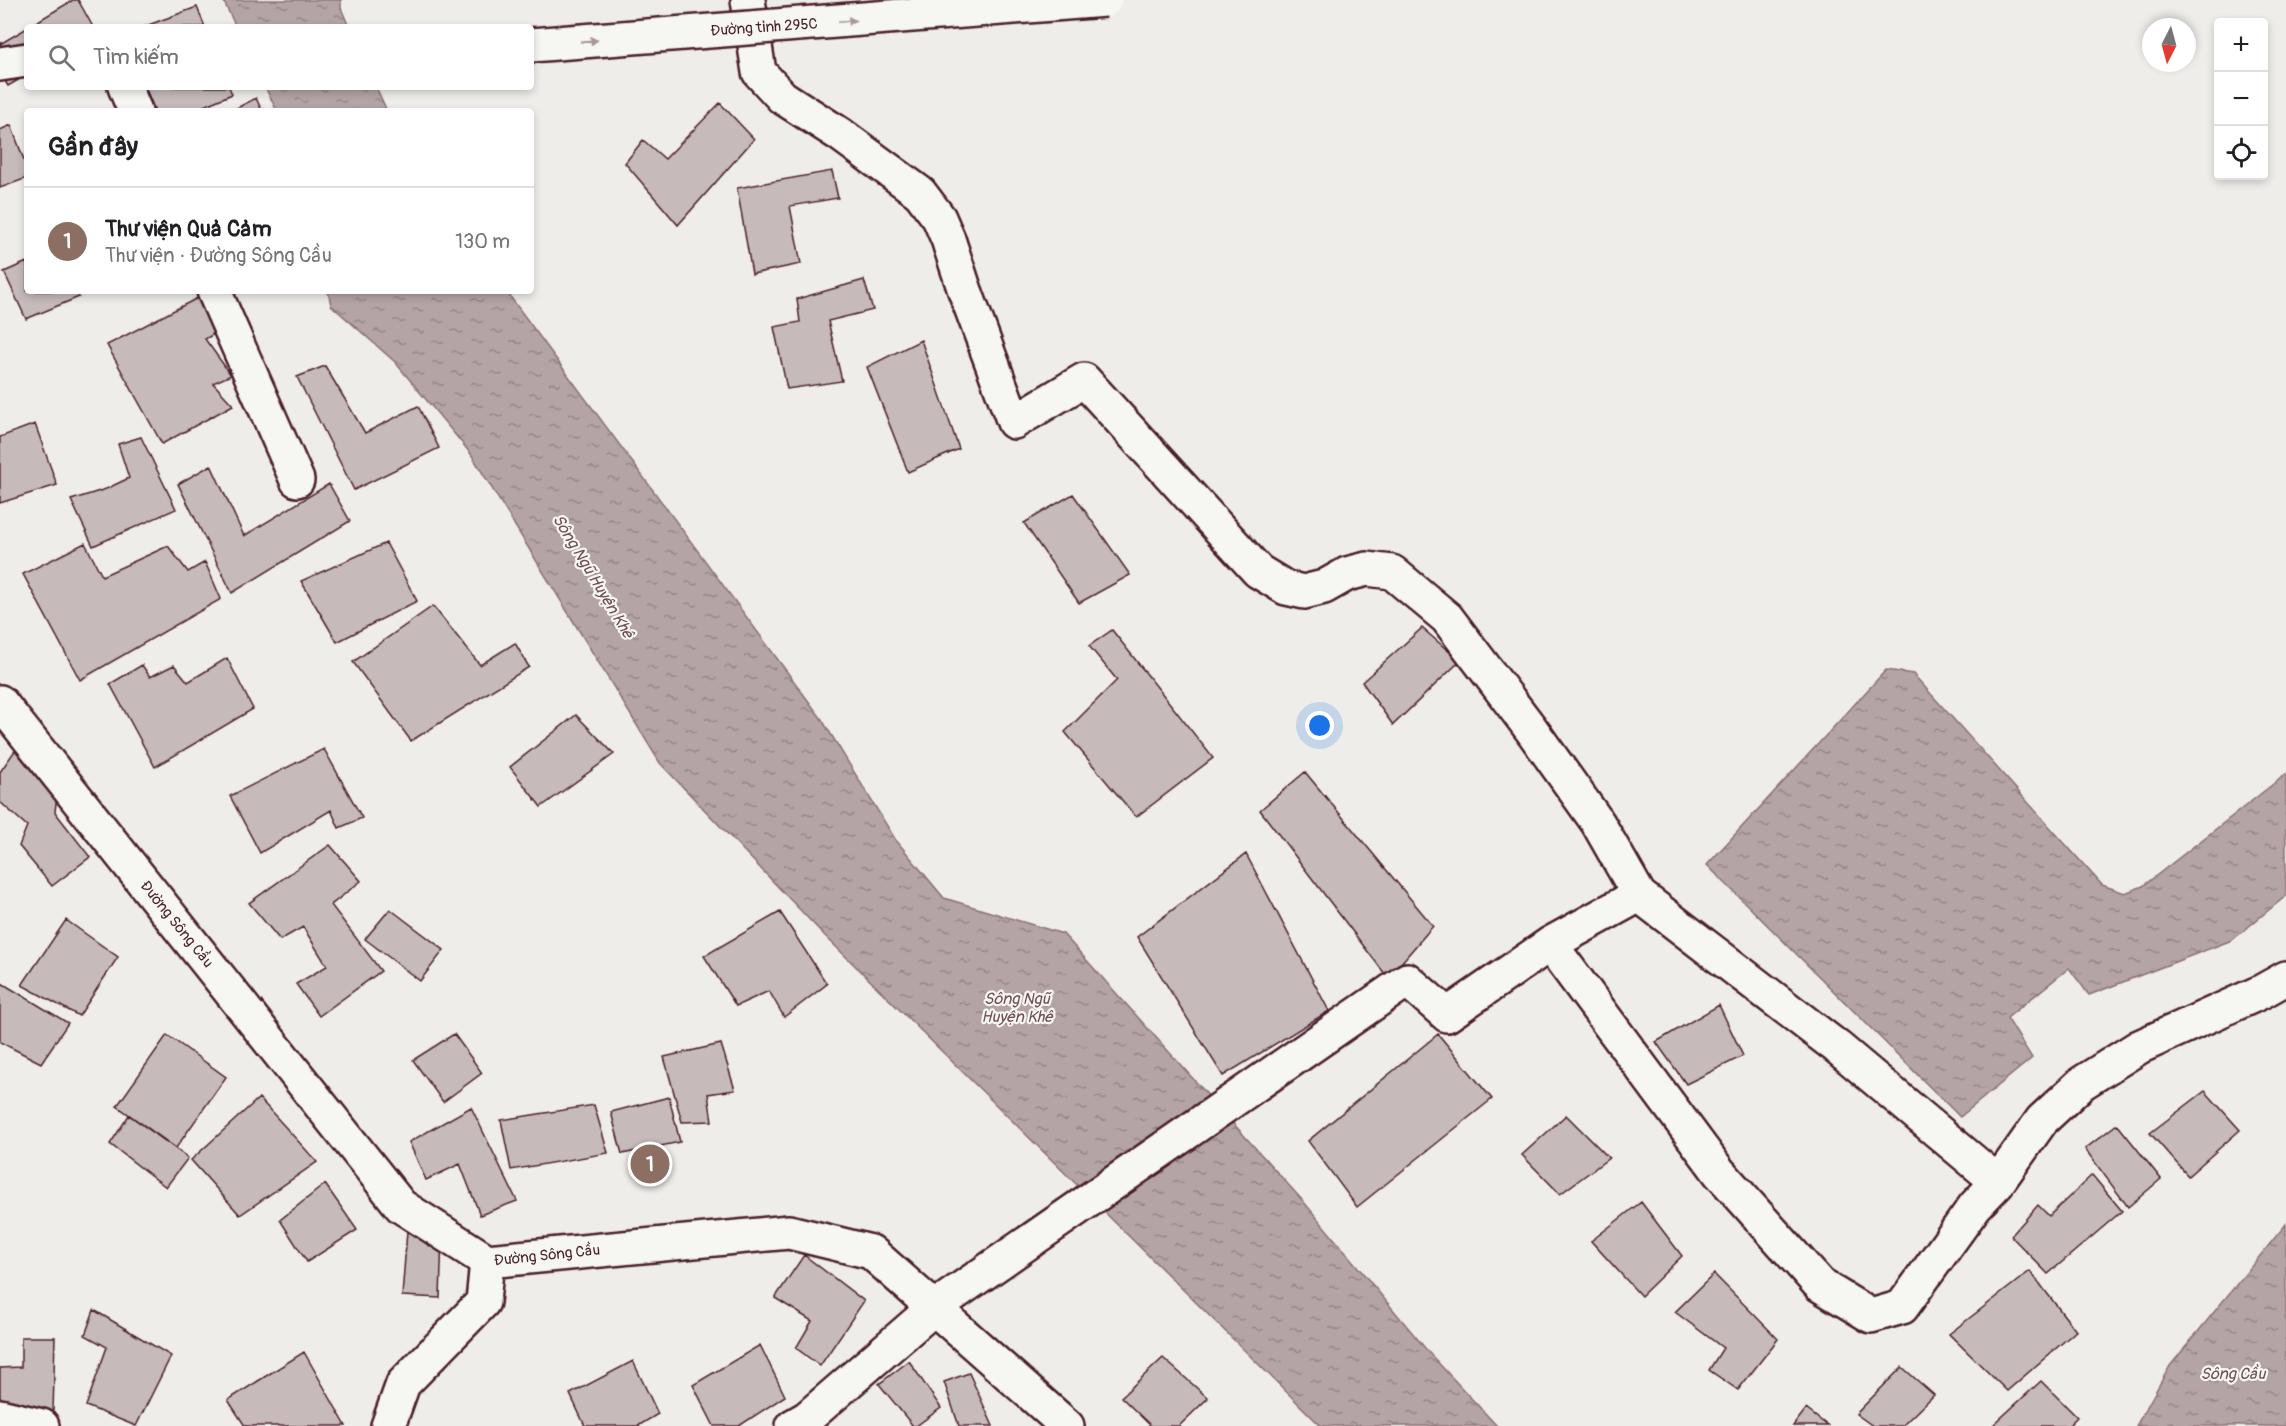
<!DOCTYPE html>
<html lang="vi">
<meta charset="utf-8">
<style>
:root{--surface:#fff;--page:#f6f6f6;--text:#202124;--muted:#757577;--line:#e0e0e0;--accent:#4a1f2b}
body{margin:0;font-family:Pangolin,sans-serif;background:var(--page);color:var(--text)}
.controls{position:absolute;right:18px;top:18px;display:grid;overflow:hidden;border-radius:6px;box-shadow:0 3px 9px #0003}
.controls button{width:54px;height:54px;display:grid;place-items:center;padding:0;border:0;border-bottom:2px solid var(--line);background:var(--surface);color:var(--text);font:30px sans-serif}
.compass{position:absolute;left:2142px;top:18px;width:54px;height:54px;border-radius:50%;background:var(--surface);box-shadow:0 3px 9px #0003;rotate:186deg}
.you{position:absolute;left:1320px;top:726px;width:21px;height:21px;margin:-15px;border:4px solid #fff;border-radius:50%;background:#1a73e8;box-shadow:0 0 0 9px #1a73e833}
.badge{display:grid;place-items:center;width:39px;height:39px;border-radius:50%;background:var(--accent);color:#fff;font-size:20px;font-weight:700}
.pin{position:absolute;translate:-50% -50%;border:3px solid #fff;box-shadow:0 2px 6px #0006}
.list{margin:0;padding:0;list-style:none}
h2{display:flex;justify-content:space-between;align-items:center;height:78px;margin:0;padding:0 24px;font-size:26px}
h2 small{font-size:20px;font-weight:400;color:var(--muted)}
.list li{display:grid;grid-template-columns:39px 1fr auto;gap:18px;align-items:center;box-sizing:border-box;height:108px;padding:0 24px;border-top:2px solid var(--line)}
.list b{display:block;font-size:22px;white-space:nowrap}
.list p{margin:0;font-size:20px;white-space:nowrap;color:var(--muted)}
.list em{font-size:20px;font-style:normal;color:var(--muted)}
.icon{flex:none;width:33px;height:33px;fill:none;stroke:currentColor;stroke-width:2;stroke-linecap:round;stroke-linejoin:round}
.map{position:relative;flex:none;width:2286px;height:1426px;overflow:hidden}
.search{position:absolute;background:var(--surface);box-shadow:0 3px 9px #0003;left:24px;top:24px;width:510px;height:66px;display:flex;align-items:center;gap:15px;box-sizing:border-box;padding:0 21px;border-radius:6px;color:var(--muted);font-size:22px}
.panel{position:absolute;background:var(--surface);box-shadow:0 3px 9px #0003;left:24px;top:108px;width:510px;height:186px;border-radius:6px}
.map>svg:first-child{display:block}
.water{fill:url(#water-ripples);stroke:#8a6f74;stroke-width:1.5}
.building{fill:#c6babb;stroke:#4a1f2b;stroke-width:1.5}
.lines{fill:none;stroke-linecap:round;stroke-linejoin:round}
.minor-casing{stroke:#4a1f2b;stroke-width:38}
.major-casing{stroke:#4a1f2b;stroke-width:38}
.minor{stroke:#f6f6f2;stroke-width:33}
.major{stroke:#f6f6f2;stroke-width:33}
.major-bridge-casing{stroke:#4a1f2b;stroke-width:38;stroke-linecap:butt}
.major-bridge{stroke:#f6f6f2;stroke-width:33}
.oneway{fill:#a99598}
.labels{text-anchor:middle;stroke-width:4.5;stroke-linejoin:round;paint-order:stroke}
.street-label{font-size:15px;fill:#4a1f2b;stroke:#f6f6f2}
.water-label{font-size:16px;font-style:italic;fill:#6f4e56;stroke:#f6f6f2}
</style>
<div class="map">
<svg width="2286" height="1426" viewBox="0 0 2286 1426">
<defs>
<pattern id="water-ripples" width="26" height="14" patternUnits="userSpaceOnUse" patternTransform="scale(1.5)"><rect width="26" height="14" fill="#b4a4a5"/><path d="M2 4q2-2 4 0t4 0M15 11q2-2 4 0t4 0" fill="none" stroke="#948587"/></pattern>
</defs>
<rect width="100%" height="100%" fill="#efedea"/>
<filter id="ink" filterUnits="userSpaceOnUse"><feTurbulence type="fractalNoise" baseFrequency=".0167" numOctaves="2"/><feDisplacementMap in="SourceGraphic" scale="12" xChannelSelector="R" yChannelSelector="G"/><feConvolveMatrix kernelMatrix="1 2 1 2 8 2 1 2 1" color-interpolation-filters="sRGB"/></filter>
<g filter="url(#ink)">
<path class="water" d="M223,0H341V8L349,27H236Z
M265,87H376L387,111H277Z
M328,291H506L821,718L895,839L944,898L1063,934L1303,1201L1430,1354L1497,1426H1321L823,934L660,763L471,454L395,362L331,305Z
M1886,670L1913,674L2102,885L2125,893L2143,886L2286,774V896L2232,940L2089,995L2069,968L2007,1018L2032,1058L1960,1117L1707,865Z
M2286,1224V1426H2136L2170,1366Z"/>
<path class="building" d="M73,0H78L93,27H28Z
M197,7L205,27H143Z
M27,28V75L8,86L0,73V44Z
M145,87H229L232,94L192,111H155Z
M256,98L262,111H231Z
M720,103L754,139L678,225L625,163L643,140L665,159Z
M11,125L27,168V178L0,188V130Z
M832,171L838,198L790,206L801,264L752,274L737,188Z
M27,262V291H77L79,297L26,319L4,272Z
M864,280L873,310L828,321L842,381L787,389L774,327L800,322L797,299Z
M211,291L235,322L205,339L231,375L213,383L233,405L162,444L107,345Z
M921,340L959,449L908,472L867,367Z
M325,366L365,433L418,406L439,448L354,490L297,377Z
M35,424L57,485L0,503V437Z
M141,437L176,509L93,546L71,500L106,489L129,478L118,444Z
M211,465L244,536L329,484L350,521L232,593L178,484Z
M1073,494L1130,575L1079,603L1024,523Z
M85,543L102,576L168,546L188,572L205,562L221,599L80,680L23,574Z
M386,543L417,601L337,642L301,581Z
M433,606L480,665L515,643L529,667L411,741L353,662Z
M1422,628L1460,661L1393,725L1362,682Z
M1112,630L1213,758L1136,817L1065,732L1117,680L1089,646Z
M227,658L253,709L155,767L110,684L142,665L150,677L174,665L188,682Z
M576,715L614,754L541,807L510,767Z
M16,749L58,785L55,812L90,857L52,886L19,846L27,826L0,802V772Z
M324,749L362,818L339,828L331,810L260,853L230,796Z
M1305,772L1433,926L1388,978L1260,810Z
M330,845L361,881L331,905L381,971L319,1016L296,984L327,966L303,927L280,940L249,903Z
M1246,854L1329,1011L1223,1076L1137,937Z
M390,909L444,950L420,981L365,939Z
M780,912L827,984L784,1017L769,991L736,1006L704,956Z
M66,920L118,957L79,1016L22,985Z
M0,982L68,1023L41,1063L0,1042Z
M1719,1005L1743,1056L1686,1084L1656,1042Z
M454,1034L482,1073L443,1102L413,1060Z
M1438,1034L1492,1099L1357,1207L1308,1141Z
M167,1035L226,1077L176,1148L117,1106Z
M721,1044L735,1090L708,1094L712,1121L682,1122L664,1057Z
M2205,1091L2240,1130L2188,1176L2150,1133Z
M669,1097L680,1142L622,1154L611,1112Z
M259,1098L317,1162L240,1215L191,1160Z
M594,1105L608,1153L511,1170L501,1120Z
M471,1107L517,1201L480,1215L460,1164L426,1180L409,1142Z
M129,1115L188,1158L166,1187L110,1144Z
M1566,1115L1609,1158L1560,1194L1522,1155Z
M2117,1124L2161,1179L2128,1207L2085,1149Z
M2092,1175L2122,1211L2048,1274L2011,1236L2038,1205L2049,1216Z
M325,1184L357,1230L307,1262L280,1220Z
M1641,1202L1682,1256L1641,1296L1591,1241Z
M407,1231L442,1237L440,1298L402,1296Z
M804,1255L864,1301L820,1366L796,1348L812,1321L775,1298Z
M2030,1271L2076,1331L2007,1391L1949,1334Z
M1714,1274L1778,1339L1738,1390L1709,1370L1723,1348L1675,1312Z
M94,1310L171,1356L136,1426L86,1406L107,1347L85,1335Z
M21,1337H55L53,1413L0,1408V1368L21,1367Z
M760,1345L785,1396L739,1426H714L693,1385Z
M304,1352L346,1426H245L228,1400Z
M1163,1358L1208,1398L1179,1426H1151L1121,1397Z
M633,1361L658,1414L638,1426H585L570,1394Z
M909,1361L941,1408L916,1426H913L879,1384Z
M1902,1367L1934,1395L1902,1426H1873L1856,1414Z
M969,1373L993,1426H959L944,1382Z
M2041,1381L2077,1417L2068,1426H1992Z
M1806,1409L1828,1426H1793Z"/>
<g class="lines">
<g class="minor-casing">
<path id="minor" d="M748,0L759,72L782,97L841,135L920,193L939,218L948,239L964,288L1014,422L1084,380L1258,571L1286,588L1304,592L1324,587L1347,574L1367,569L1392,572L1447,618L1531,729L1598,823L1639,895
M0,64L27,60
M125,87L135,111
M214,291L297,480
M1550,944L1719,1172L1820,1285L1871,1316L1902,1307L1975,1206L1998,1182
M0,1416L42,1426
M388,1426L403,1384L483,1302L487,1261
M793,1426L807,1418L935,1307L1407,980L1447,1015L1550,944L1639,895L1837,1047L1998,1182L2042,1120L2082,1083L2139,1047L2261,992L2286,978"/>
</g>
<g class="major-casing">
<path id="major" d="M0,702L401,1206L487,1261L789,1232L871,1252L1067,1426"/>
</g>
<use href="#minor" class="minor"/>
<use href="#major" class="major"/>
<g class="major-bridge-casing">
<path id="major-bridge" d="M531,45L1105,0"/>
</g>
<use href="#major-bridge" class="major-bridge"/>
</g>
<defs><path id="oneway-solid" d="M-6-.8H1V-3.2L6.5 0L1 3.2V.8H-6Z" transform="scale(1.5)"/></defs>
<g class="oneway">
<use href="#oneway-solid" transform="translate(847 21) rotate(-5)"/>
<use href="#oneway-solid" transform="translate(589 41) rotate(-4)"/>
</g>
</g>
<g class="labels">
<g class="street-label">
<text transform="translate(764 27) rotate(-4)" y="5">Đường tỉnh 295C</text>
<text transform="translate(177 924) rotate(51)" y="5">Đường Sông Cầu</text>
<text transform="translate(547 1255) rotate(-6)" y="5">Đường Sông Cầu</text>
</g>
<g class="water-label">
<text transform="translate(594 576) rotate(59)" y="6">Sông Ngũ Huyện Khê</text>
<text x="1017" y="1004">Sông Ngũ<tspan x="1017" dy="18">Huyện Khê</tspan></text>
<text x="2233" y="1379">Sông Cầu</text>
</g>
</g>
</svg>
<div class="controls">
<button>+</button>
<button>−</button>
<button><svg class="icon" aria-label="locate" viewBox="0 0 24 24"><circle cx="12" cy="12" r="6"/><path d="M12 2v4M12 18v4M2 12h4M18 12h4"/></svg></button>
</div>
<svg class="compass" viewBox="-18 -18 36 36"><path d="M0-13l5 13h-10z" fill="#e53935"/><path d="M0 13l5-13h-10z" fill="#757577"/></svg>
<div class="you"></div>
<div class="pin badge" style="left:650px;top:1164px;background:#8d6e63">1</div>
<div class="search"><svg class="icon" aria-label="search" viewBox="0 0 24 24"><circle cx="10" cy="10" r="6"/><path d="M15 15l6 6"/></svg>Tìm kiếm</div>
<section class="panel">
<h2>Gần đây<small></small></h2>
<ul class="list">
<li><span class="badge" style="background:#8d6e63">1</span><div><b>Thư viện Quả Cảm</b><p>Thư viện · Đường Sông Cầu</p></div><em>130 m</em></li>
</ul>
</section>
</div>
